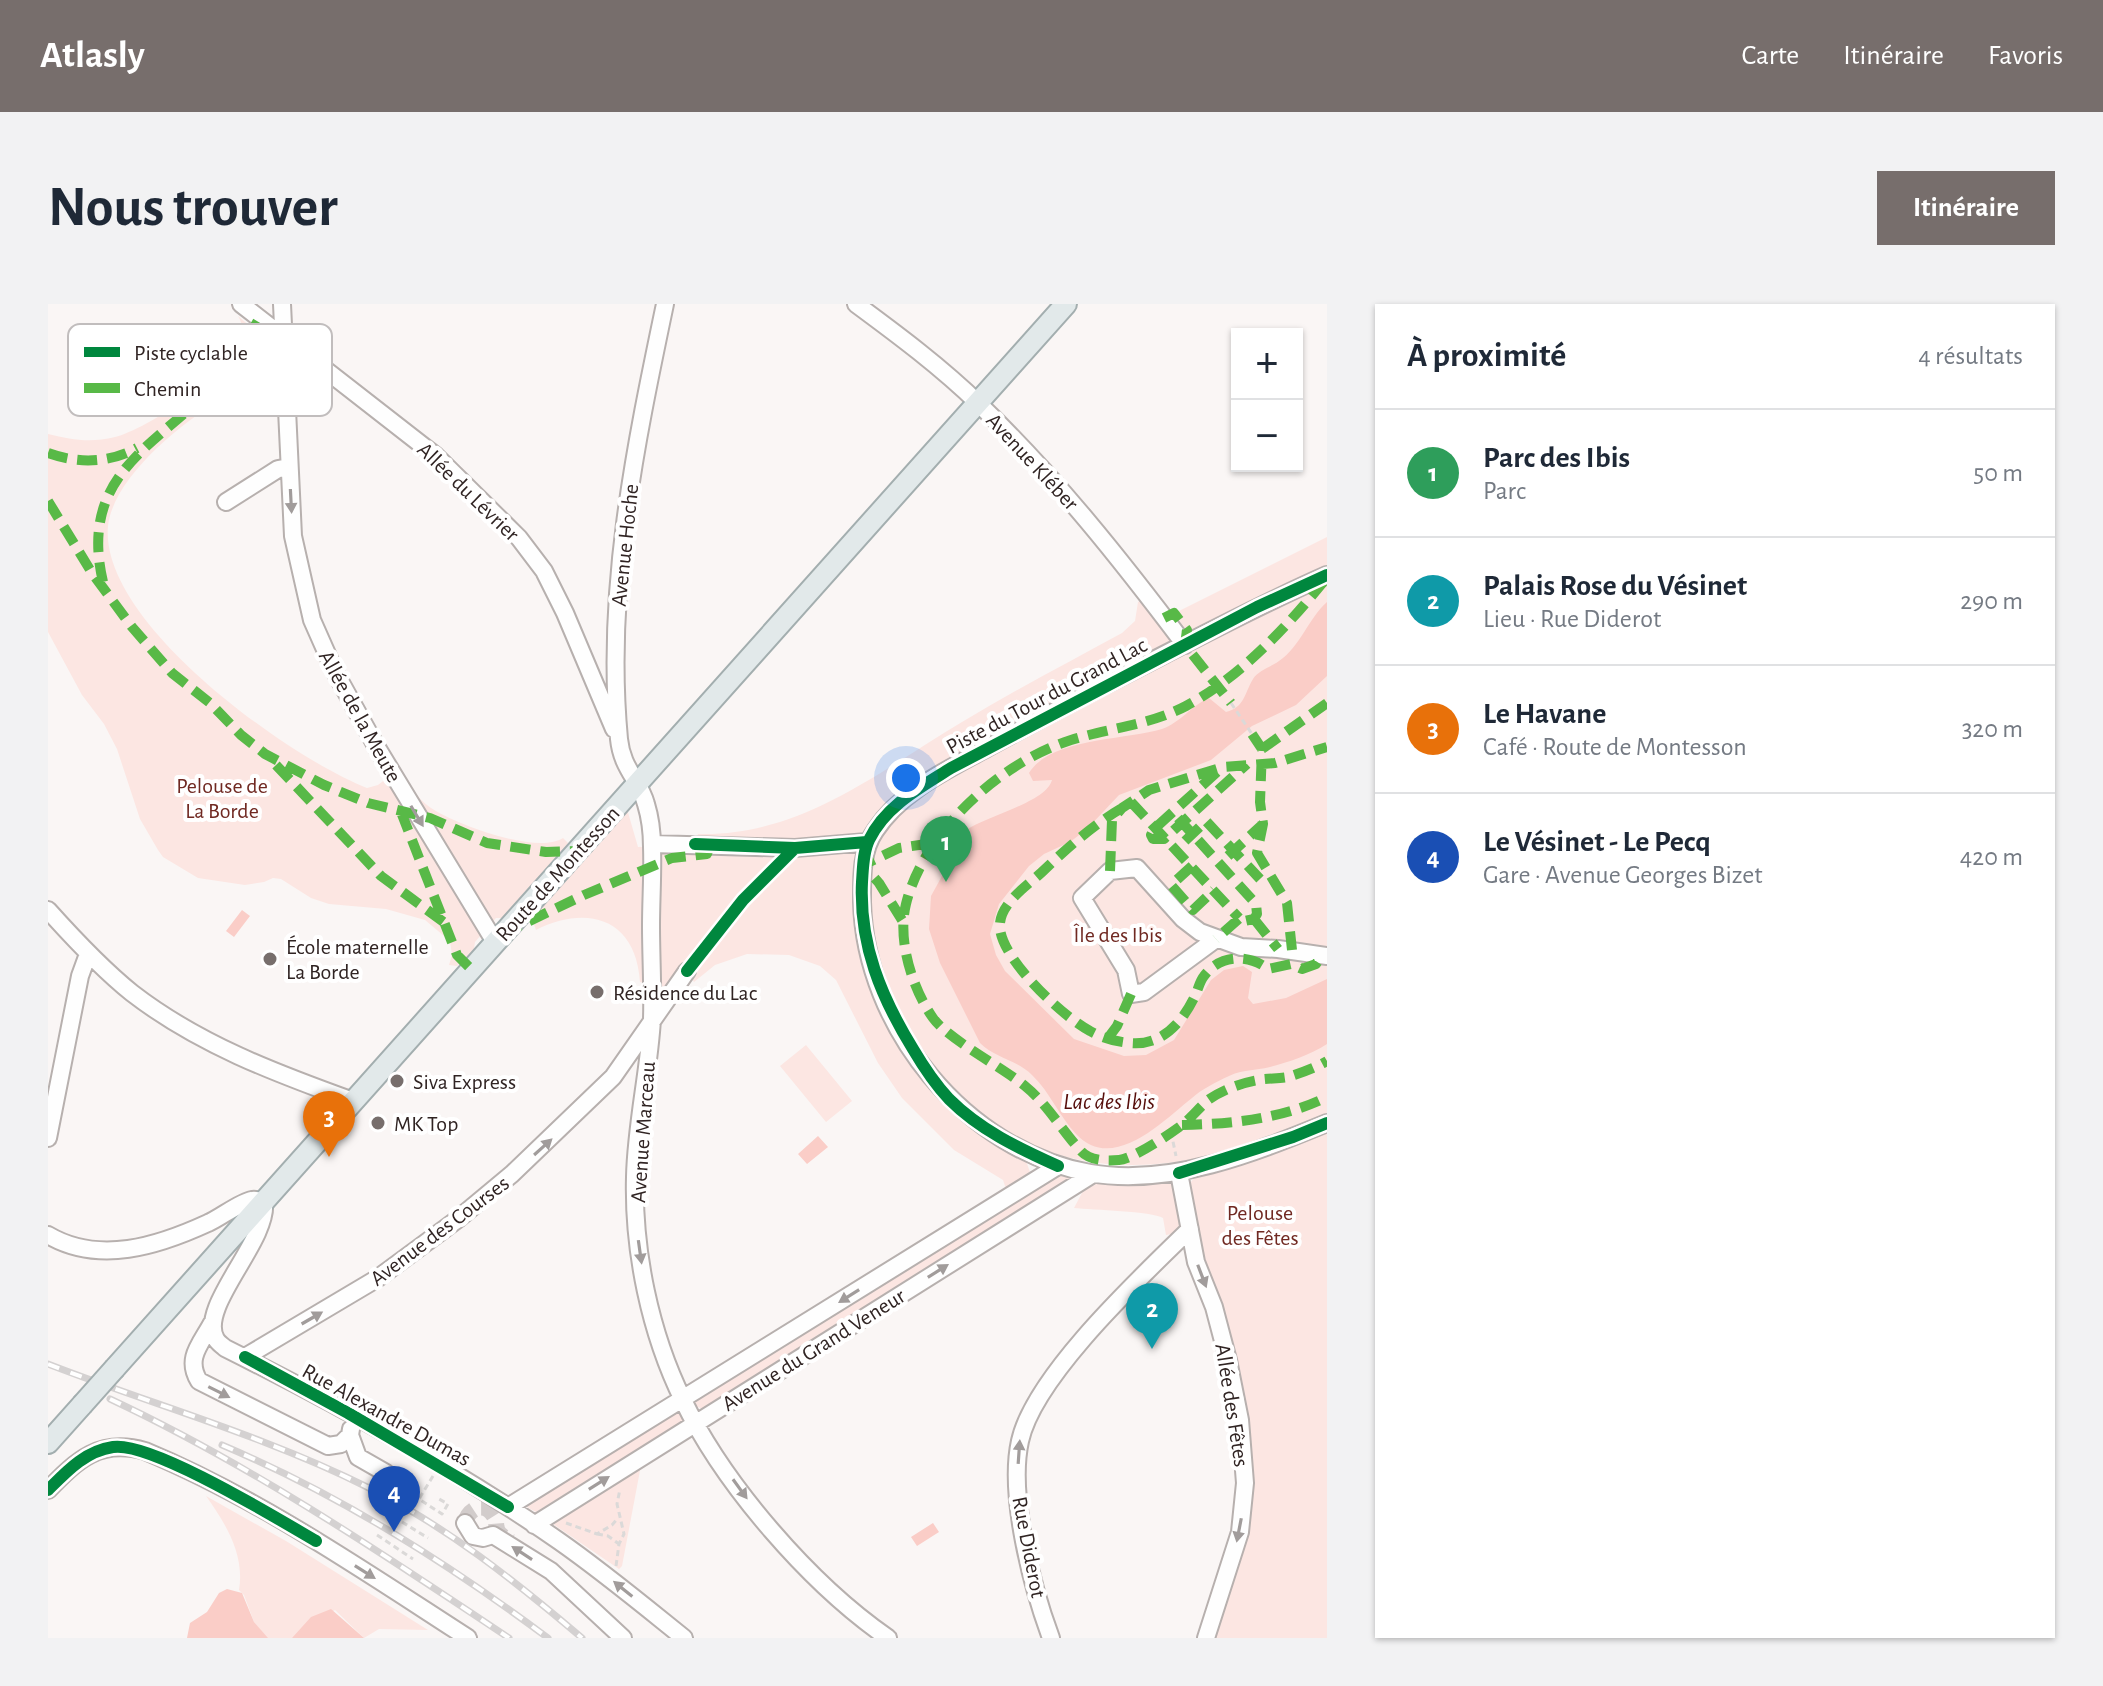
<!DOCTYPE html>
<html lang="fr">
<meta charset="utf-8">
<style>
:root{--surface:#fff;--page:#f2f2f3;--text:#1f2937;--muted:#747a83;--line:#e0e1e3;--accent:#776e6c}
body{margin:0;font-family:"Alegreya Sans",sans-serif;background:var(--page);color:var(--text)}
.controls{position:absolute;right:24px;top:24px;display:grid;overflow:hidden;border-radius:0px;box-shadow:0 2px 6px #0004}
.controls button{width:72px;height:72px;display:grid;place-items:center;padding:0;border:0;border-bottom:2px solid var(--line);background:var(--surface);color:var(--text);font:40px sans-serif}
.you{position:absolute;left:858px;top:474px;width:28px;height:28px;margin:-20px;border:6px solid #fff;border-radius:50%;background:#1a73e8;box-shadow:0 0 0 12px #1a73e833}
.badge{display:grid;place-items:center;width:52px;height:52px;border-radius:50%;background:var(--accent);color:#fff;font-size:26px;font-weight:700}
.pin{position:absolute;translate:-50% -66px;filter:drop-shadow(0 2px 4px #0008)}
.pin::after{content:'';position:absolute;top:42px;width:28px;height:24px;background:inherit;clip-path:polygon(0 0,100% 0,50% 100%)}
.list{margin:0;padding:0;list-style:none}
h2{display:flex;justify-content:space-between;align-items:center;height:104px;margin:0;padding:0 32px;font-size:34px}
h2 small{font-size:26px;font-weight:400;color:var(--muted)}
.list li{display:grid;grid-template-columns:52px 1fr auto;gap:24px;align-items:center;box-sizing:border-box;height:128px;padding:0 32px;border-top:2px solid var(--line)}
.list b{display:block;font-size:30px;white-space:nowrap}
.list p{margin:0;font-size:26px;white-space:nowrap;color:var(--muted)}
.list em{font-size:26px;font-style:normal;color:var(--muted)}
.map{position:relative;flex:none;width:1279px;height:1334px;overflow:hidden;border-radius:0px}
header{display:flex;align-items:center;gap:48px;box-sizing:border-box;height:112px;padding:0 40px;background:var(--accent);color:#fff}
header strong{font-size:38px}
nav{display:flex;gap:44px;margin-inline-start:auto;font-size:28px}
.intro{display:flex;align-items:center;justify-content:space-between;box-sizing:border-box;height:192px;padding:0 48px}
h1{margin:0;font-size:56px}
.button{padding:20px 36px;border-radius:0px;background:var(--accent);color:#fff;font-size:28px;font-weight:700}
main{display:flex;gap:48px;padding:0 48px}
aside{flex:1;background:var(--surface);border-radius:0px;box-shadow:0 2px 6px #0004}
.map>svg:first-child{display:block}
.green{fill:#fce6e2}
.water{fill:#facdc7}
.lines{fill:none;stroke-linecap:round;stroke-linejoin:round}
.minor-tunnel{stroke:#d2cccb;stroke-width:16;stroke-dasharray:16 8;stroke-linecap:butt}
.minor-casing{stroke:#b7b0ae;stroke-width:20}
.major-casing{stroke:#a3aeaf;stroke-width:24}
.path{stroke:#dbd9d8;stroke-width:3;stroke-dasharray:6 4;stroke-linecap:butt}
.minor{stroke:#fefefe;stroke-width:16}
.major{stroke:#e2e9ea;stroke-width:20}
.rail-casing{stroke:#d4d1d1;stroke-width:7}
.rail{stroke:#fff;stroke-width:4;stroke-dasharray:12;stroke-linecap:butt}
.major-bridge-casing{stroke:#a3aeaf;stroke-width:24;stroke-linecap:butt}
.major-bridge{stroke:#e2e9ea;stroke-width:20}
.quiet{stroke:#58b947;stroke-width:10;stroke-dasharray:20 10;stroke-linecap:butt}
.cycleway-casing{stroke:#fff;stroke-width:17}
.cycleway{stroke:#00873e;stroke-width:12}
.oneway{fill:#a19c9b}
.poi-dot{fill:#776e6c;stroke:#fff;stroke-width:3}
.labels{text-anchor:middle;stroke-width:8;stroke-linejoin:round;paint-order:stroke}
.street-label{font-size:22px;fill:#302423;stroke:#fff}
.park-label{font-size:22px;fill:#702922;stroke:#fff}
.poi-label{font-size:22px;fill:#302423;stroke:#fff;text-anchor:start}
.water-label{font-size:24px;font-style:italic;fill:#560e0b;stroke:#fff}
.key{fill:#fff;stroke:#c1bdbd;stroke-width:2}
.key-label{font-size:22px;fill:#302423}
</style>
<header>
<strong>Atlasly</strong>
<nav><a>Carte</a><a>Itinéraire</a><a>Favoris</a></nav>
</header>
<div class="intro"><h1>Nous trouver</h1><a class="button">Itinéraire</a></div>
<main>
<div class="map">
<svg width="1279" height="1334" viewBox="0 0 1279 1334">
<rect width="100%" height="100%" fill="#faf6f5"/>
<path class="green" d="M190,12C226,42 226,49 228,95C214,71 188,88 170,98C131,120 65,175 60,222C51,318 240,453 319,484L330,481L352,464C361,479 368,494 383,504C407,520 489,551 515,534L523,542L459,614H448L427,638L425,651L420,658L416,655L409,662L401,661L404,651L402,637L377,616L338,605L281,600L263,594L233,575L225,574L216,578L197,581L150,574L115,553L110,546L92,515L69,445L56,420L34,391L0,328V130C24,136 43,139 67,133C100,125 217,53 190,12Z
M1279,233V809C1177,854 1086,883 978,840L970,853L978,857L982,868L959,888L955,876L906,846L854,794L830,759L788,676L772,662L741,651L699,650L667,661L646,678L640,668L621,692L604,681L592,678C588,615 540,600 488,626L484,615L579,505L590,543L646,540L650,530C752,533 830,468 914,418C967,386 1021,358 1074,329L1087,317L1090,298L1101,292L1117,314Z
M758,741L804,797L778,818L732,762Z
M1279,819V1334H1158L1192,1228V1116L1142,925L1143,878L1149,870Z
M1014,868L1019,869L1023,876L655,1105L647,1102L646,1093Z
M1119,876L1128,882L1135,912L1128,929L1118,931L1115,914C1104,907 1044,906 1026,904L1035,887L1050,879Z
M632,1105L637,1114L636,1117L488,1208L475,1201Z
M594,1156L574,1262L571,1265L502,1218Z
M158,1192L238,1237L380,1326L331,1325L316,1334L287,1306L244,1334H219L206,1318L196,1291L191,1286C197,1251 178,1220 158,1192Z"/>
<path class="water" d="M1279,298V372L1248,401L1204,422L1163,456L1071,491L1039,525L1022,538L996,550L981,562L951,600L942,630L948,651L957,667L1026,735L1076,752L1098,751L1126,736L1163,676L1176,666L1195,662L1204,668L1200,694L1205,700L1238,694L1279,675V740C1262,751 1241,758 1222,763C1207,767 1195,765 1181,772C1168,778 1154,785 1144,794C1116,816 1065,870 1028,830C1011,812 1002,788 984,771C969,756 947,754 932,739L892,659L881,625L883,592L905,552L904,537C924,513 997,502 1004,476L985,477L981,469C1002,434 1078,436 1114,425C1132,419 1144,401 1161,394L1178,408C1197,403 1196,390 1205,375C1211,366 1223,363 1231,357C1252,343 1260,315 1279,298Z
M194,606L202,612L186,633L178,627Z
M770,832L780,843L759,860L750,850Z
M885,1219L891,1228L869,1242L863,1233Z
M179,1285L194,1289L206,1318L220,1334H139L142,1319L159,1308L171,1289Z
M283,1305L316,1334H244L263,1313Z"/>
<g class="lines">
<path class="minor-tunnel" d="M417,1219C420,1205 436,1196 446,1212C450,1219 446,1224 452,1230C454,1232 461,1237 464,1238"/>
<g class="minor-casing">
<path id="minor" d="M193,0L388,152L471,234L496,267L517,309L566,425
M234,0L245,232L264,316L287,368L328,442L447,638
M617,0C587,143 557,287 571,435C574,465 591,475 598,500C602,513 604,529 604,543C605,569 603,595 603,622C603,653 605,684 604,715C601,768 588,820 587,873C585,947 602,1029 635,1096C676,1181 762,1280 840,1334
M808,0C850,31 893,63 931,100C1008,174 1073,256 1137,341
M178,198L230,165L241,163
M1279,271C1202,305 1128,345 1053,383C1015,403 977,423 939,444C899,466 853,487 827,527C813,547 814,574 814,598C817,723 918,847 1042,869C1122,883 1206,849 1279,819
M604,540L747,544L819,538
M0,606C26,635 53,664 84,689C150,740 227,769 305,797
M1168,635L1096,688L1083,690L1078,666L1034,594L1062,567L1089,564L1135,615L1152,628L1193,643L1230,645L1279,652
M0,834L32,672L40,650
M1131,869L1148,958L1166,1003L1180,1056L1192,1116L1197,1179L1192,1228L1158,1334
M0,931C51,961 110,942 160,919C172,914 192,898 204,896C208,895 212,897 216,898C221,937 149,1003 168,1035C170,1039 174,1041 177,1044C291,1101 406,1164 511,1237C554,1267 595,1301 636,1334
M164,1019C153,1040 137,1054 151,1077L280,1142L293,1140L302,1131
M197,1053L330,974L410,915L464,870L565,773L639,667
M303,1125L302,1131L310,1153L338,1169
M0,1186C29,1156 52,1134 97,1147C212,1195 316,1267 420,1334
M460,1203L1010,862
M417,1219L425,1232L435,1234L445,1231L503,1267L575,1334
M486,1221L1045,870
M1003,1334C984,1283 960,1191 972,1137C986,1072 1094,972 1142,925"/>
</g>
<g class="major-casing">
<path id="major" d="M67,1064L1018,0
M0,1139L34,1101"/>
</g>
<path class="path" d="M1183,399L1204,430
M1123,828L1128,852
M385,1172L371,1195L394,1210L400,1200L391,1195
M352,1191L362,1197L366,1191L371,1195
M354,1218L380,1234
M518,1219L549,1230L564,1221L570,1214
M549,1230L560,1232L571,1240
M329,1231L365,1255
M568,1262L571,1240L576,1230L569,1200L572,1185"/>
<use href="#minor" class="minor"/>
<use href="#major" class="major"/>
<g class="rail-casing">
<path id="rail" d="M0,1060C106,1101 217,1132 319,1183C398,1222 467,1277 534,1334
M62,1095C203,1161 332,1248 461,1334
M174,1141C292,1191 398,1258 500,1334"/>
</g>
<use href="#rail" class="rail"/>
<g class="major-bridge-casing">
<path id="major-bridge" d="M34,1101L67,1064"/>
</g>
<use href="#major-bridge" class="major-bridge"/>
<path class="quiet" d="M0,149C30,160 61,159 89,144
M0,197L44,269L84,323L124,369L162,399L193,431L217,450L276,481L320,499L382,514L439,539L498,548L528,547
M1276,277C1238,324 1192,373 1138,402C1102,421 1061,424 1023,436C953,458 876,527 858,600C849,636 864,684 885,714C900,735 954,763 977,782C999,800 1013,825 1032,846C1041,857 1058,857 1071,856C1085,855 1122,830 1134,821C1143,814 1151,804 1160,796C1174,786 1193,779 1210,776C1220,774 1230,775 1240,773C1253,769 1267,764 1279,757
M55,278C29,166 114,140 176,72C192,55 199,35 211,15
M1116,314L1126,309L1139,326L1137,341L1183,399
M1204,430L1214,445L1212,498L1215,520L1209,549L1239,599L1244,646
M1214,445L1279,399
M228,461L333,572L397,619
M1169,468L1106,525L1103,531L1105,535H1116L1199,460
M1083,498L1191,614
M1074,504C1045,521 1018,545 994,568C980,581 954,598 952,619C948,651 1015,713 1042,727C1054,734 1069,738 1082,739C1113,742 1133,720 1146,694C1150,687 1151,678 1156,672C1172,650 1201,650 1220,665L1243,660L1254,665L1268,660L1274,651
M353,508L409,651L423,665
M1130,514L1208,600L1209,610L1206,615L1197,617L1193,613L1168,635
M1137,537L1158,517L1212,575
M1180,552L1215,520
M1144,562L1123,581L1145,606L1166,586
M1062,567L1064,516L1074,504L1101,486L1175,463L1227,459L1279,443
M1206,615L1230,645
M854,616L831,579L815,561L851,544L885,539
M454,630L536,591L624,554L659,550L660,547
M1060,734L1069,722L1083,690
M1134,821C1184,820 1234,815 1279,793"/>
<g class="cycleway-casing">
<path id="cycleway" d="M647,540L747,544L819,538
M639,667L695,596L747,544
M1010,862C970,844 932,826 901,795C887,780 875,762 865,745C833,693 811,640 814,578C815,564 815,548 821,536C837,502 873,483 903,464L1209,303L1279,271
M1131,869L1245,833L1279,819
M197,1053L300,1109L460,1203
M0,1186C18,1168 37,1147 65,1143C103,1137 230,1215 268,1237"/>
</g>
<use href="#cycleway" class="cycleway"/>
</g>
<defs><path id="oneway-solid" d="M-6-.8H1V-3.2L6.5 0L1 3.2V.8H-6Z" transform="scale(2)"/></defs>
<g class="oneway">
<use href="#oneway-solid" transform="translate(243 197) rotate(87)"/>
<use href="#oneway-solid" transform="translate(369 512) rotate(59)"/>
<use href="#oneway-solid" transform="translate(495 843) rotate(-42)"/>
<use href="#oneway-solid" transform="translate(592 948) rotate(82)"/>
<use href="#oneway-solid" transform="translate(890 967) rotate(-32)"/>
<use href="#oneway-solid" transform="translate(1154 972) rotate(69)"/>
<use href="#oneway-solid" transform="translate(801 992) rotate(148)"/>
<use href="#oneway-solid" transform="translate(264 1014) rotate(-30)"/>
<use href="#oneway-solid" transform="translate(171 1088) rotate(27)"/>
<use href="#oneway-solid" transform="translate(971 1148) rotate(-86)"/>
<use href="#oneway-solid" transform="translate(551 1179) rotate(-32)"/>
<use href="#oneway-solid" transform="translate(692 1185) rotate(54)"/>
<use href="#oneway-solid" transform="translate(1191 1226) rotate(101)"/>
<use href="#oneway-solid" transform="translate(474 1249) rotate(-147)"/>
<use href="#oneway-solid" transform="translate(317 1268) rotate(32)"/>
<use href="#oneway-solid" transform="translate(575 1285) rotate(-141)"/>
</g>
<g class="poi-dot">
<circle cx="222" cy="655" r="8"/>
<circle cx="549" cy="688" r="8"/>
<circle cx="349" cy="777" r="8"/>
<circle cx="330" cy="819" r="8"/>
</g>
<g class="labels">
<g class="street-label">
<text transform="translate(985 157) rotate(47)" y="8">Avenue Kléber</text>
<text transform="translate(421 187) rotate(44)" y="8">Allée du Lévrier</text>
<text transform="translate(576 241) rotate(-84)" y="8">Avenue Hoche</text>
<text transform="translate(998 391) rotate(-28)" y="8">Piste du Tour du Grand Lac</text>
<text transform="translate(313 412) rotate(61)" y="8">Allée de la Meute</text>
<text transform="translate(509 569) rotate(-48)" y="8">Route de Montesson</text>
<text transform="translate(594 828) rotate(-86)" y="8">Avenue Marceau</text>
<text transform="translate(391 926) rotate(-37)" y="8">Avenue des Courses</text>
<text transform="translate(765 1045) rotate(-32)" y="8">Avenue du Grand Veneur</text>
<text transform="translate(1185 1101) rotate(81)" y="8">Allée des Fêtes</text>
<text transform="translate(339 1110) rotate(29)" y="8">Rue Alexandre Dumas</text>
<text transform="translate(982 1243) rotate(79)" y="8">Rue Diderot</text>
</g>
<g class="park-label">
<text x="174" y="489">Pelouse de<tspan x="174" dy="25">La Borde</tspan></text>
<text x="1070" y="638">Île des Ibis</text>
<text x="1212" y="916">Pelouse<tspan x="1212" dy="25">des Fêtes</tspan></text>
</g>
<g class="poi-label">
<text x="238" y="650">École maternelle<tspan x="238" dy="25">La Borde</tspan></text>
<text x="565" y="696">Résidence du Lac</text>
<text x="365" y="785">Siva Express</text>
<text x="346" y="827">MK Top</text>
</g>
<g class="water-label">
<text x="1061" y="805">Lac des Ibis</text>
</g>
</g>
<rect x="20" y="20" width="264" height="92" rx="12" class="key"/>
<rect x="36" y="43" width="36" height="10" fill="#00873e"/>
<rect x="36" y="79" width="36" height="10" fill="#58b947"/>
<g class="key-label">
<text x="86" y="56">Piste cyclable</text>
<text x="86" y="92">Chemin</text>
</g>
</svg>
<div class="controls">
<button>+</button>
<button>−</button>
</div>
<div class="you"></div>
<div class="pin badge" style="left:898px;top:578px;background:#2e9e5b">1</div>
<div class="pin badge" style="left:1104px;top:1045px;background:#0f9aa8">2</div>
<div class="pin badge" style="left:281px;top:853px;background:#e8710a">3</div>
<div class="pin badge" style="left:346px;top:1228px;background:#1a4fb4">4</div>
</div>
<aside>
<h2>À proximité<small>4 résultats</small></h2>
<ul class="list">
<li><span class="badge" style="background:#2e9e5b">1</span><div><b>Parc des Ibis</b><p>Parc</p></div><em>50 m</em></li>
<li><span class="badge" style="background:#0f9aa8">2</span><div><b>Palais Rose du Vésinet</b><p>Lieu · Rue Diderot</p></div><em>290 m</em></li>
<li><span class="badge" style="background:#e8710a">3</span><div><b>Le Havane</b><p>Café · Route de Montesson</p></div><em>320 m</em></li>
<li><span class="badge" style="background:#1a4fb4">4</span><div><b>Le Vésinet - Le Pecq</b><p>Gare · Avenue Georges Bizet</p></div><em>420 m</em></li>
</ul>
</aside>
</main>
